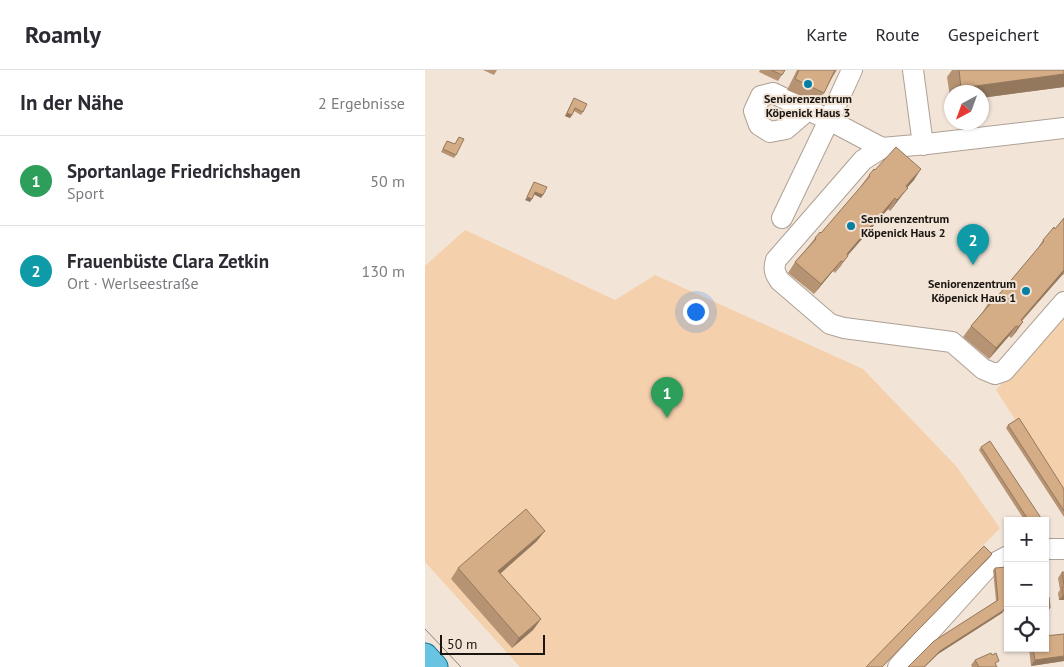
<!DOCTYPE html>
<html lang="de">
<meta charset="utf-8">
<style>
:root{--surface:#fff;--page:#f2f2f3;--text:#2b2b33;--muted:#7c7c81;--line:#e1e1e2;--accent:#ea580c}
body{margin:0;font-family:"PT Sans",sans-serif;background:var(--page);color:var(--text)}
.controls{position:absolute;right:15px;bottom:15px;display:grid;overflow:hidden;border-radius:0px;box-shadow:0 1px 4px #0004}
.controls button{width:45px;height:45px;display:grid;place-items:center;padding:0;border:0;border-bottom:1px solid var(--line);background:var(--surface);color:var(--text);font:25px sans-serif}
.compass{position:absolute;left:519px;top:15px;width:45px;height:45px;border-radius:50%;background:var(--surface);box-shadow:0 1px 4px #0004;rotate:221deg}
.scale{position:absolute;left:15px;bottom:12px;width:105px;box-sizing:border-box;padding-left:5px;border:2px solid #1a1511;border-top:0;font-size:14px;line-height:18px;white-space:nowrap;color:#1a1511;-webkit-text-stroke:4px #f2e4d7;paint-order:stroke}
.you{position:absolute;left:270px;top:241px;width:18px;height:18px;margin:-12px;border:4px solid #fff;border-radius:50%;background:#1a73e8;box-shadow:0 0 0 8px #1a73e833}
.badge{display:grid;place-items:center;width:32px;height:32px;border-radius:50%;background:var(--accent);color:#fff;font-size:16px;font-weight:700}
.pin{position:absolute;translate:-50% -41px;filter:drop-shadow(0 1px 2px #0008)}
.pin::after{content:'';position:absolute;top:26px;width:18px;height:15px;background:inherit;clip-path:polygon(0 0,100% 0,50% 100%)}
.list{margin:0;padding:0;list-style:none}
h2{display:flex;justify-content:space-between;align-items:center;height:65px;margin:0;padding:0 20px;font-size:21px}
h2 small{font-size:16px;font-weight:400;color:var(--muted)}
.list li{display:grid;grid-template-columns:32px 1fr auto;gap:15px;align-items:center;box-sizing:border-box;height:90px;padding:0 20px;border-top:1px solid var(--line)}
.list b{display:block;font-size:19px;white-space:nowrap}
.list p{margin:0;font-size:16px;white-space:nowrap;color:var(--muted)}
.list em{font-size:16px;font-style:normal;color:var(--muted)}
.icon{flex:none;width:28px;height:28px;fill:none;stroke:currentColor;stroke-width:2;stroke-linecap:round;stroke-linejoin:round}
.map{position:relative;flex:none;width:639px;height:597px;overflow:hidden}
header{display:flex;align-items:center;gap:30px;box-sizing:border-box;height:70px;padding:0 25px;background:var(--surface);border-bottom:1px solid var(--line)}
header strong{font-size:24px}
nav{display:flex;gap:28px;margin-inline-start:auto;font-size:18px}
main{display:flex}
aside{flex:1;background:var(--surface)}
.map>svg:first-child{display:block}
.green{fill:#f5d0ad}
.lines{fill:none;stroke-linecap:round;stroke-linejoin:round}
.minor-casing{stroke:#aea195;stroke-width:22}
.major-casing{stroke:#0b6d8a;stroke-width:27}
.minor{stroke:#fff;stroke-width:20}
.major{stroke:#68c4e0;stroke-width:25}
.tram{stroke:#8c8279;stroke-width:1}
.wall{fill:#b69473}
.shaded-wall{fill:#94785e}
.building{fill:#d4ac86;stroke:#94785e}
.poi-dot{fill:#067fa5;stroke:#f2e4d7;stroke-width:2}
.labels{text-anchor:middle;stroke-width:4;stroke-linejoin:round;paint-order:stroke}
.poi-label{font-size:12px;font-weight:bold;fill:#1a1511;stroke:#f2e4d7}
</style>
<header>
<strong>Roamly</strong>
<nav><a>Karte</a><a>Route</a><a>Gespeichert</a></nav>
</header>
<main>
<aside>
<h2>In der Nähe<small>2 Ergebnisse</small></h2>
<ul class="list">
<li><span class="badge" style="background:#2e9e5b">1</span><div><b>Sportanlage Friedrichshagen</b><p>Sport</p></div><em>50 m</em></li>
<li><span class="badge" style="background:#0f9aa8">2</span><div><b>Frauenbüste Clara Zetkin</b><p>Ort · Werlseestraße</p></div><em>130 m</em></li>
</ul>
</aside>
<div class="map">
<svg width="639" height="597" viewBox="0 0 639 597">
<rect width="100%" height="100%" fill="#f2e4d7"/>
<path class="green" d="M40,160L190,230L230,205L438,299L531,396L575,458L442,597H95L0,492V196Z
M639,242V425L571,320Z"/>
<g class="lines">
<g class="minor-casing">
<path id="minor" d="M427,0L404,50L457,78
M488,0L498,75
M639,58L502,74L457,78L438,90L351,190C348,199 350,204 355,211L405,254L419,258L527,272L558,299L570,304L579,301L639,232
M357,148L404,50L348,23L336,26L329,41L334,55L345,62L361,59L383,40
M620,479H639
M473,597L564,496L583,486"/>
</g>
<g class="major-casing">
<path id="major" d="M0,586L10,597"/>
</g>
<use href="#minor" class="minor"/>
<use href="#major" class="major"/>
<path class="tram" d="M0,559L36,597"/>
</g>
<path class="wall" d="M58,0H72L69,5Z
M335,0H360L353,11L334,2Z
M372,0H412L407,8L399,23L392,33L362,20Z
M527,0H639V17L556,28V22H526V33L522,7Z
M149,28L158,42L156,45L149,41L145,48L140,46Z
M34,67L31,85L29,88L16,82L22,71L30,74Z
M450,100L489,110L482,117L475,128L465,141L463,139L423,185L416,196L410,203L408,201L389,224L363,203L370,192L382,178L390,168L396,163L437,116H436L444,105Z
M639,148V205L638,204L597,251L591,262L586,268L584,266L564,289L538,267L546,256L557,243L564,232L571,228L611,181L618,170L630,159Z
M583,355L639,419V447L581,358Z
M556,377L618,451H600L554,380Z
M112,471L75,503L116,549L108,560L87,578L26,509L33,498Z
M570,498L579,540L577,543L513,584L500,597H483L571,531L568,500Z
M637,502H639V530H634L633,523L635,520L633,508Z
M604,578H620L639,591L606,596Z
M550,590L572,596V597H547L546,595Z"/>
<path class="shaded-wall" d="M639,4V17L556,28V22H533L536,18Z
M142,43L147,45L145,48L140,46Z
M496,99L489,110L474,127L481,116Z
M483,118L475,128L465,141L472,130Z
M110,122L118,125L116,128L108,124Z
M102,127L107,129L105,132L100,130Z
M470,128L463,139L417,192L422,184Z
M416,191L408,201L389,224L396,214Z
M639,200L638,204L592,256L596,250Z
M598,252L591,262L586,268L593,257Z
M591,256L584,266L564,289L571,278Z
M120,461L112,471L66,512L73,501Z
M567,484L565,487L457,597Z
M638,525H639V530H634Z
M625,538L621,544H620V539Z
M579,540L577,543L513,584L499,597L515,581Z
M116,549L108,560L87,578L94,568Z
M639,586V591L606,596L610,590Z"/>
<path class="building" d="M346,0H360L357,5Z
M374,0H410L399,23L370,9Z
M534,0H639V4L536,18Z
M149,28L162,34L158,42L150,38L147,45L142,43Z
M34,67L39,69L31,85L18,79L22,71L30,74Z
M471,77L496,99L481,116L483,118L472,130L470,128L422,184L423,186L418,192L416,191L396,214L370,192L391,169L390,168L395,162L396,163L445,106L444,105L449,99L450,100Z
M109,112L122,117L118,125L110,122L107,129L102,127Z
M639,148V200L596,250L598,252L593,257L591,256L571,278L546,256L566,233L564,232L569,226L571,228L619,171L618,170L629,157L630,159Z
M594,348L639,419V441L583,355Z
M565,371L618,451H604L556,377Z
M101,439L120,461L73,501L116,549L94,568L33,498Z
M559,476L567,484L457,597H441Z
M581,497L583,514V533L579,540L515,581L499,597H483L509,571L573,530L570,498Z
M637,502H639V515Z
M637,517H639V525H638Z
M624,527L625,538L620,539V528Z
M639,564V586L610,590L608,578H620V566Z
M566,583L567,585L571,583L574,591L570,593L572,597H554L550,590Z"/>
<g class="poi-dot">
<circle cx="383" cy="14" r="5"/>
<circle cx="426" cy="156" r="5"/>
<circle cx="601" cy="221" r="5"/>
</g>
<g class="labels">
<g class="poi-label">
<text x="383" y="33">Seniorenzentrum<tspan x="383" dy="14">Köpenick Haus 3</tspan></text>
<text x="436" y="153" text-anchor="start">Seniorenzentrum<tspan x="436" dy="14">Köpenick Haus 2</tspan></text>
<text x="591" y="218" text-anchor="end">Seniorenzentrum<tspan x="591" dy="14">Köpenick Haus 1</tspan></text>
</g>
</g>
</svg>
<div class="controls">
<button>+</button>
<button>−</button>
<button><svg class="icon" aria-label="locate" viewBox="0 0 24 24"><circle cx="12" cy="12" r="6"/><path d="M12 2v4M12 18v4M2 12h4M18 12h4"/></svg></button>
</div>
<svg class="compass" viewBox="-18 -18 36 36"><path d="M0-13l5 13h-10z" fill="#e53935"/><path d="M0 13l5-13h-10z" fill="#7c7c81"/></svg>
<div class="scale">50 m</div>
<div class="you"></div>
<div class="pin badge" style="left:242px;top:348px;background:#2e9e5b">1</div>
<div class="pin badge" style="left:548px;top:195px;background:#0f9aa8">2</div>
</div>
</main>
